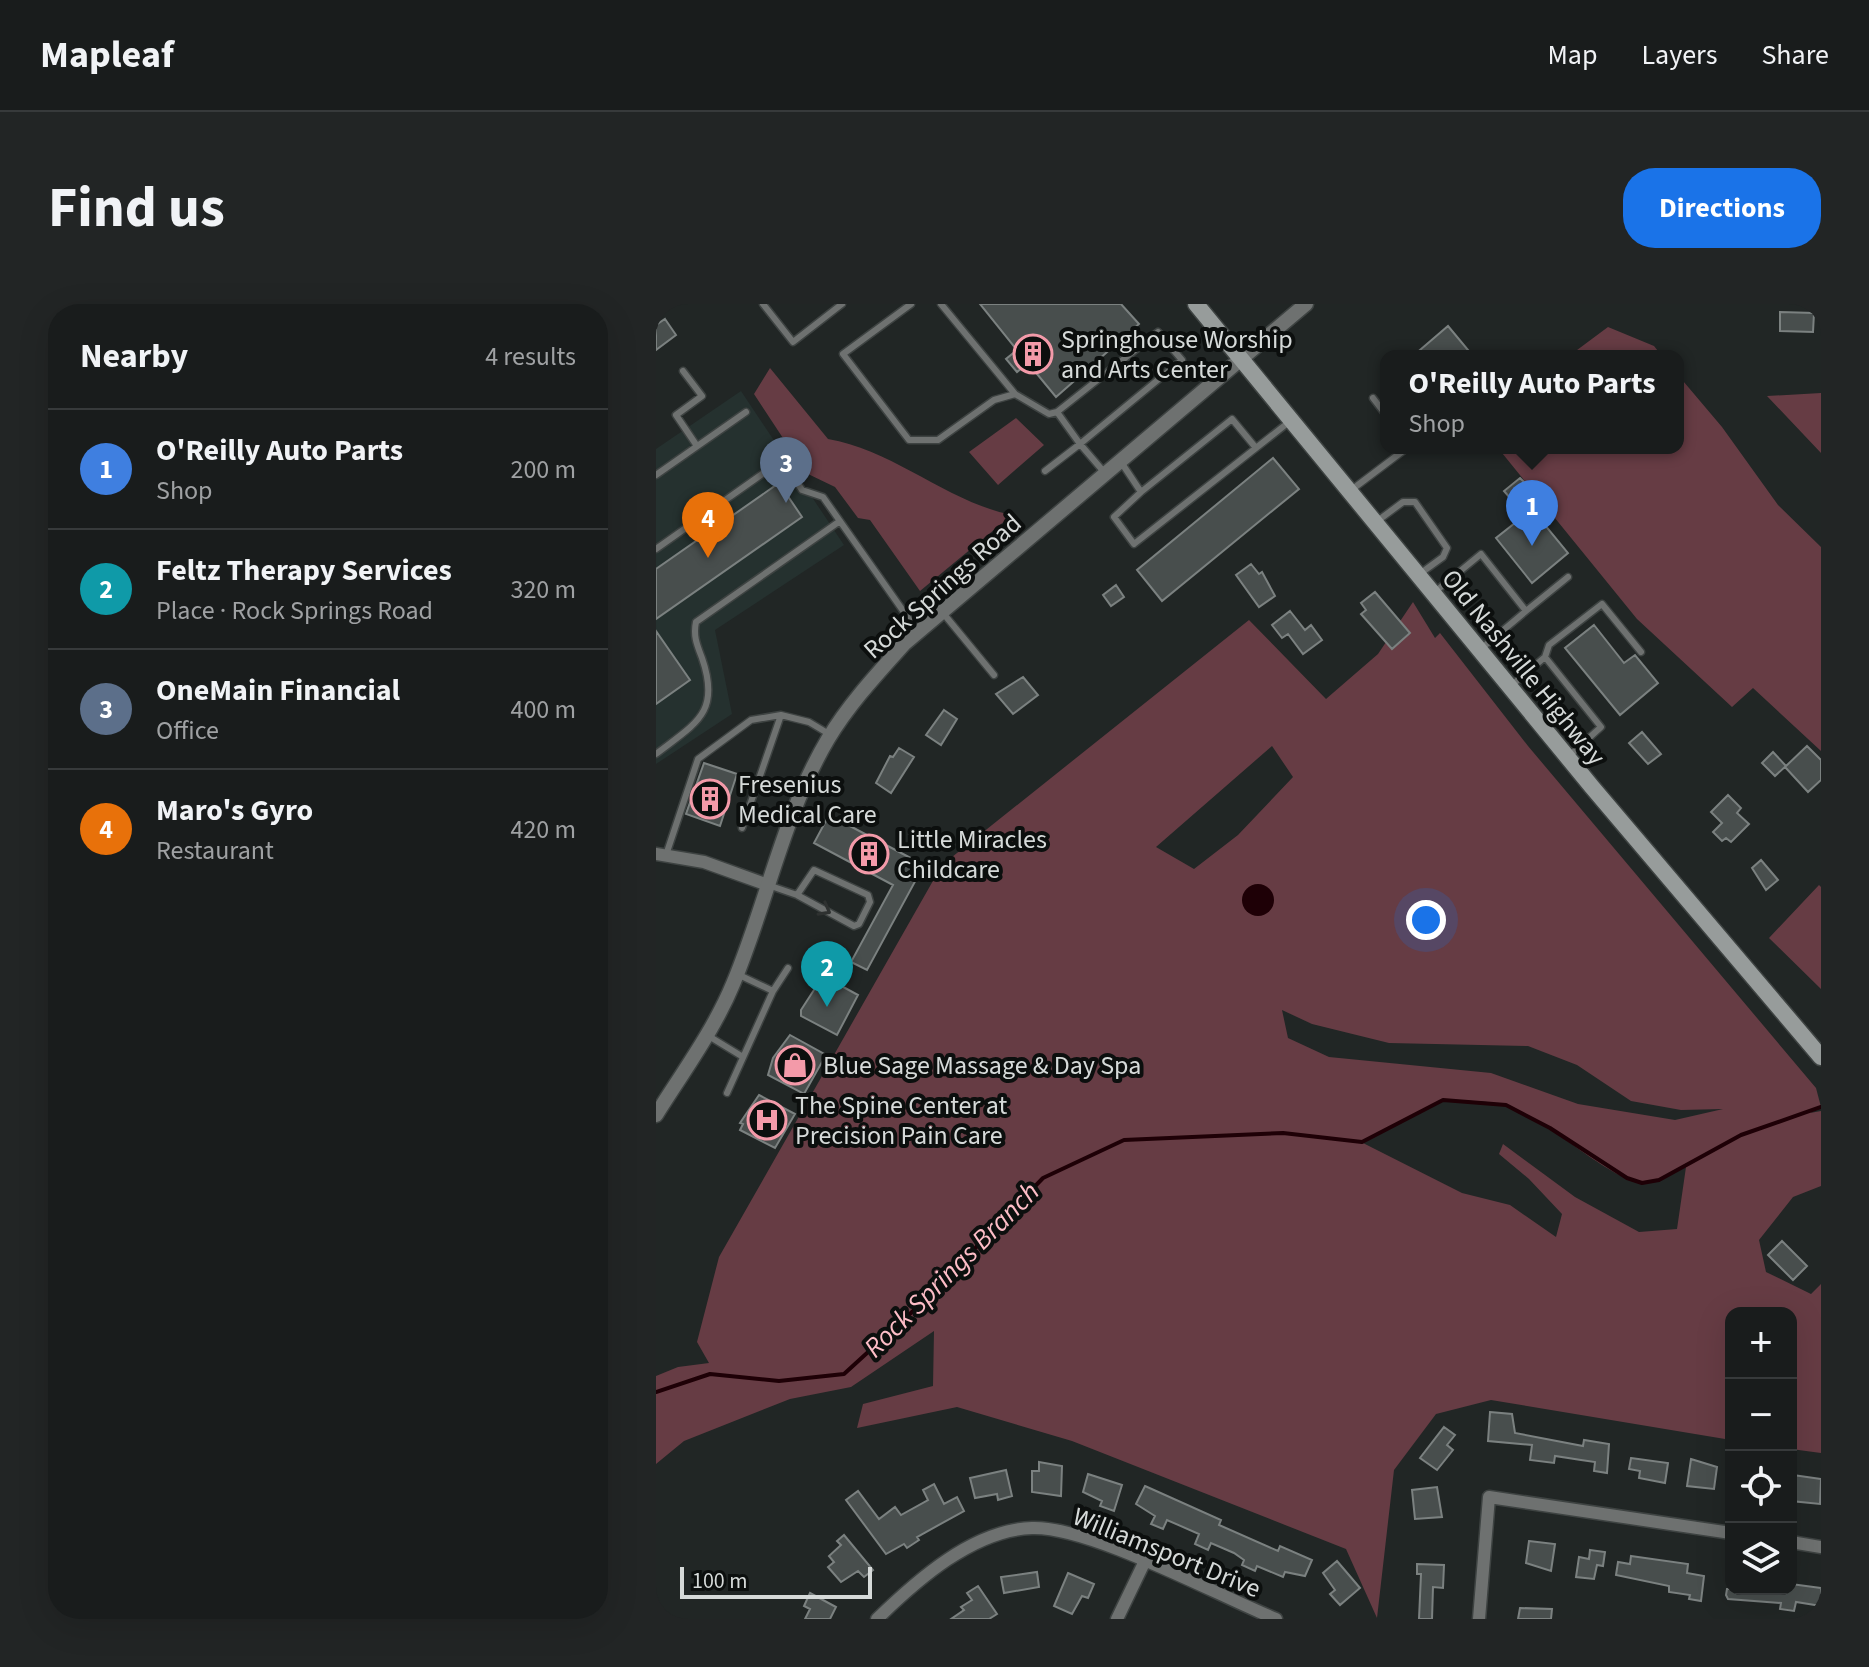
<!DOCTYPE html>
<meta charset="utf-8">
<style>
:root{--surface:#191c1c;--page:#222525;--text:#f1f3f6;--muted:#9fa1a3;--line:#373a3b;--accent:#1a73e8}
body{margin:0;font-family:"Source Sans 3",sans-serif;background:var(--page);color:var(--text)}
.controls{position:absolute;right:24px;bottom:24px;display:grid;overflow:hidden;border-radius:16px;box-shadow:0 8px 32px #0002}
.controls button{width:72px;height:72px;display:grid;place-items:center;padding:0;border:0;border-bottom:2px solid var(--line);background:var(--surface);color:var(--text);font:40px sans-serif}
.scale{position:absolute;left:24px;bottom:20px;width:192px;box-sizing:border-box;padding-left:8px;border:4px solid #d6dad9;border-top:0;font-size:22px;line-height:28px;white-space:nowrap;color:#d6dad9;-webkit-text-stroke:6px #0c0f0e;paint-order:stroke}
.you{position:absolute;left:770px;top:616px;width:28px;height:28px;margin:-20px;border:6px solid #fff;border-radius:50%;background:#1a73e8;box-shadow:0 0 0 12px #1a73e833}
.badge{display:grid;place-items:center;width:52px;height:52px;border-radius:50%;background:var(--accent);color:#fff;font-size:26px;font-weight:700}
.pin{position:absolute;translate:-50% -66px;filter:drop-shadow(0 2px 4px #0008)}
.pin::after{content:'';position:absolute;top:42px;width:28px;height:24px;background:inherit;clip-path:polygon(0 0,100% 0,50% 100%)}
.popup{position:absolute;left:724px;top:46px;width:304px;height:104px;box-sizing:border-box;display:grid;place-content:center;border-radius:16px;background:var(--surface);filter:drop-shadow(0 2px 6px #0005);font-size:26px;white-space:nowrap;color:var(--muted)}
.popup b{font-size:30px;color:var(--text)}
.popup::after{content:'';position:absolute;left:50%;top:100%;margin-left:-16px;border:16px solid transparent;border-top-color:var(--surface)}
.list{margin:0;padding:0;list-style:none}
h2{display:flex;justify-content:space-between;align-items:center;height:104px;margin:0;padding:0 32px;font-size:34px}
h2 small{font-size:26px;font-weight:400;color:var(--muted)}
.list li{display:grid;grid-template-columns:52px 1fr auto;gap:24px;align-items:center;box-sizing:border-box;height:120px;padding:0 32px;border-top:2px solid var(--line)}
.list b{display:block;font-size:30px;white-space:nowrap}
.list p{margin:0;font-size:26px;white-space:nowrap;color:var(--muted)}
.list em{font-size:26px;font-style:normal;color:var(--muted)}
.icon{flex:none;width:44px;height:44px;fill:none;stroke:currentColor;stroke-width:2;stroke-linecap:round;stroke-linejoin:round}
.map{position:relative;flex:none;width:1165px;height:1315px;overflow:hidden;border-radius:32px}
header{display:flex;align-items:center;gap:48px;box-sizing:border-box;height:112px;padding:0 40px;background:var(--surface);border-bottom:2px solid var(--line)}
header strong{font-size:38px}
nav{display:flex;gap:44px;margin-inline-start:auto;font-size:28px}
.intro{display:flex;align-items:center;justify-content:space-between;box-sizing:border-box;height:192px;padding:0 48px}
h1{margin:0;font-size:56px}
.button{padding:20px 36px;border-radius:32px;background:var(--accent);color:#fff;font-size:28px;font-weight:700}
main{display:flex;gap:48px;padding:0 48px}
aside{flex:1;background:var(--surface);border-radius:32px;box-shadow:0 8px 32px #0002}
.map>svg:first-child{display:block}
.built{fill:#25312f}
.green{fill:#663c44;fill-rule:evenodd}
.water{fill:#1e0006}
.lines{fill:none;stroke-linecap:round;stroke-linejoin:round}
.stream{stroke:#1e0006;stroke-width:4}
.building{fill:#484e4d;stroke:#7b8180;stroke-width:2}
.service-casing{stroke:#3e4342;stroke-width:9}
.minor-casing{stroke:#3e4342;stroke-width:15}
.tertiary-casing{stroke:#3e4342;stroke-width:17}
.secondary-casing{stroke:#3e4342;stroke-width:19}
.service{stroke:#6e7170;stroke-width:6}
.minor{stroke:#6e7170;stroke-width:12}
.tertiary{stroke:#6e7170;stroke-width:14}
.secondary{stroke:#979c9b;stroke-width:16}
.oneway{stroke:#2e3130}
.labels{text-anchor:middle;stroke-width:8;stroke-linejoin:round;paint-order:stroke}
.poi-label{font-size:26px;fill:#d6dad9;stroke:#0c0f0e;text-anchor:start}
.street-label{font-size:26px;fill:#d6dad9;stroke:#0c0f0e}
.water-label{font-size:28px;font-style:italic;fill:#fdbdc7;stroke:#0c0f0e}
</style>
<header>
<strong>Mapleaf</strong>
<nav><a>Map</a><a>Layers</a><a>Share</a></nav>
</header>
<div class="intro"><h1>Find us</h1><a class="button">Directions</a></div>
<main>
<aside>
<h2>Nearby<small>4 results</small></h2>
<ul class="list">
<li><span class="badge" style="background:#3f7fe0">1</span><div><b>O'Reilly Auto Parts</b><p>Shop</p></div><em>200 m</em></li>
<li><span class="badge" style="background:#0f9aa8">2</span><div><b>Feltz Therapy Services</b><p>Place · Rock Springs Road</p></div><em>320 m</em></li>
<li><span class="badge" style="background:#5c6f8a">3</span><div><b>OneMain Financial</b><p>Office</p></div><em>400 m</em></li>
<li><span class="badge" style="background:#e8710a">4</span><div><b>Maro's Gyro</b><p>Restaurant</p></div><em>420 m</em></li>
</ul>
</aside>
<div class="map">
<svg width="1165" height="1315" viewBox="0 0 1165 1315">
<rect width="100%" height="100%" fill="#212625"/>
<path class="built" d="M85,87L188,241L59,326L76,410L0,460V145Z"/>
<path class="green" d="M952,23L998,42L1006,52H913Z
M114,64L172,135C238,146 291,198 356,211L264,287L214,216L202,214L179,183L150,169L98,90Z
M1022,71L1066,123L1122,201L1165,243V447L1097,384L1076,403L981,315L842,144H1022Z
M1165,89V149L1111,92Z
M360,114L388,141L342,181L313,148Z
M757,298L779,334L784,329L872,442L1160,784L1165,803L1154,809L1165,807V882L1137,893L1103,936L1110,968L1155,990L1165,980V1149L1135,1145V1009H1075V1136L835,1096L780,1110L738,1166L721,1314L690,1245L416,1137L301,1103L201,1124L207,1100L277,1082L278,1027L195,1083L134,1095L28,1137L0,1160V1072L22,1063L53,1059L41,1038L63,953L286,561L593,316L670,395L722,350ZM616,442L637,473L582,531L538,565L500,543ZM626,706L656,720L733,739L872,742L921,761L975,797L1025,806L1067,805L1019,816L922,800L835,769L673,753L632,734ZM787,796C807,797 830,796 849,801C888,811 958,881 990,879C1004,878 1017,869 1030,863L1021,925L983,928L919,893L847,840L843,850L873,875L906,910L900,933L854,901L806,889L707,839Z
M1163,581L1165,583V685L1113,634Z"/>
<path class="water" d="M586 596a16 16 0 1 1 32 0a16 16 0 1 1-32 0Z"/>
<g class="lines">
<path class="stream" d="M0,1088L54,1070L123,1077L188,1070L268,997L387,874L468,836L627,829L706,838L787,796L850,801L894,824L971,874L986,879L1003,876L1085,831L1165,803"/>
</g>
<path class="building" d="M324,0H465L483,20L400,93L372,59L361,68L350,55L361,46Z
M1124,8L1158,9L1157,28L1124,27Z
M9,15L20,31L0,46V21Z
M792,22L817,52H757Z
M617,154L643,185L506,297L481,266Z
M864,174L874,184L865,192L912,249L876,279L840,234L869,211L848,187Z
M123,179L146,213L0,315V265Z
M595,260L603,270L606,268L619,292L603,303L580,271Z
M460,281L468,293L455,302L447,291Z
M719,288L754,329L736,345L705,310L710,306L705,299Z
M634,307L649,326L655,321L666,336L647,350L632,330L626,334L616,321Z
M938,321L968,359L979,351L1002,379L964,411L909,344Z
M0,327L34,376L0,400Z
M367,373L382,391L357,410L340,390Z
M288,406L301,415L285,441L270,431Z
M986,428L1005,450L992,460L973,439Z
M1151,442L1165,456V476L1152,488L1129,463Z
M243,444L258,453L235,489L220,479L234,452L237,453Z
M1117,448L1130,462L1119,472L1106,459Z
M48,459L81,470L64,522L30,510Z
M1072,491L1085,504L1081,509L1093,520L1075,538L1070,534L1066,537L1057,528L1066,519L1055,508Z
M173,511L268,561L211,666L195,658L237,581L158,539Z
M1105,556L1122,576L1110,586L1096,564Z
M167,672L202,691L181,731L145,712V706Z
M134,731L170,751L148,790L112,771L117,754Z
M103,791L139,810L119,844L84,826L87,820L84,819Z
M1126,937L1151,962L1137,976L1112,951Z
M834,1108L856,1110L859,1129L927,1142L928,1136L953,1140L951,1169L938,1167L939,1158L925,1156L899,1152L898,1159L874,1156L876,1141L832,1137Z
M788,1123L799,1131L791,1141L797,1146L781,1166L764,1154Z
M975,1154L1012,1159L1009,1179L983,1174L984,1167L973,1165Z
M1035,1155L1061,1163L1058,1185L1031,1182Z
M383,1158L406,1162L405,1192L376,1188V1167H383Z
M350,1166L356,1192L342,1196L341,1190L319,1194L314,1174Z
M432,1170L466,1181L458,1207L444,1202L446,1197L427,1188Z
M1137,1171L1165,1175L1164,1200L1135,1197Z
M278,1180L288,1200L301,1193L308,1207L261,1233L263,1236L251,1244L248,1240L230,1250L190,1196L202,1187L223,1215L239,1203L245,1211L272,1196L267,1186Z
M489,1182L565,1216L563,1221L622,1247L624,1242L656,1256L649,1272L629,1268L627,1273L601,1262L599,1267L586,1261L588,1256L578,1249L555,1239L552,1246L539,1240L543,1230L511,1216L507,1225L495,1220L499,1212L480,1200Z
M781,1183L786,1213L759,1215L756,1186Z
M188,1231L217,1266L208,1273L202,1267L185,1278L172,1263L178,1258L173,1252L185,1241L181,1237Z
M873,1237L899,1240L895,1267L870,1259Z
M934,1246L949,1248L947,1262L941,1261L938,1275L920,1273L923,1253L933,1255Z
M975,1252L1032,1260L1031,1269L1048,1272L1045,1297L1033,1295L1034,1291L1013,1288V1282L960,1271L962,1258L974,1260Z
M681,1257L704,1284L684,1301L674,1290L679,1286L667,1269Z
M761,1260L788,1261L787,1284L777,1283L776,1315H763L765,1270H761Z
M381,1268L383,1283L348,1289L345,1273Z
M412,1269L438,1280L432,1294L426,1292L416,1310L398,1302Z
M1135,1280L1165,1284V1302L1140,1298L1138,1307L1124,1305L1125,1299L1072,1295L1070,1291L1071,1285H1135Z
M322,1282L341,1310L333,1315H295L308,1306L305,1303L316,1296L311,1289Z
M154,1289L180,1303L174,1315H149L154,1305L148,1302Z
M864,1304L896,1305L895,1315H862Z"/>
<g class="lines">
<g class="service-casing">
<path id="service" d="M107,0L137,38L186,0
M255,0L187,50L253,136H282L338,96L359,90L393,110L401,108L502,28L526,56L424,140L401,108
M285,0L359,90
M27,67L46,92L20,111L41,142
M717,94L730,111
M465,158L485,188L458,213L478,240L633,118
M389,167L424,140L448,168
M0,171L90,108
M694,187L751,144
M485,188L576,115L600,144
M720,218L747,198H759L791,244L787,253L765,269
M0,245L126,156L146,186L167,193L262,328
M780,287L825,250L870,307L826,344
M870,307L912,273
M287,309L338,371
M889,353L945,423L913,452
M856,381L889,353L893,341L946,300L985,348
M0,450C40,419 65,409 46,354C41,341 37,332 40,318L184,217
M86,524L125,411L153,418L173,430
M10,551L42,455L95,416L125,411
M112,581L141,591L198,622L203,620L214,598L212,591L158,566L141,591
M81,670L117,687L132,664
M51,731L87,753
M71,789L117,687"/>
</g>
<g class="minor-casing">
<path id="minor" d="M0,550L48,558L112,581
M1135,1238L1165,1243
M221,1315C261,1276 317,1226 376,1224C434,1222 561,1291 620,1315
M461,1315L488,1259
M823,1315L833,1193L1075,1229"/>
</g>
<g class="tertiary-casing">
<path id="tertiary" d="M0,811C27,768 58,726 77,680C111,599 127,511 172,435C193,400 221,370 248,340L650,0"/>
</g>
<g class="secondary-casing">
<path id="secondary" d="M540,0L936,483L1165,753"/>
</g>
<use href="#service" class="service"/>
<use href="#minor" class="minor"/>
<use href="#tertiary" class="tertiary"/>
<use href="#secondary" class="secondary"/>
</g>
<defs><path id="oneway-chevron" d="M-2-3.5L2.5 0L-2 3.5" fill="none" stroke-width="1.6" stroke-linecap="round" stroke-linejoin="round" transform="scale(2)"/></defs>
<use class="oneway" href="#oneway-chevron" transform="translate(169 606) rotate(29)"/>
<defs>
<g id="building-ring" transform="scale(2)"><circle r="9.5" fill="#0c0f0e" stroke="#f39aa9" stroke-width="1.5"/><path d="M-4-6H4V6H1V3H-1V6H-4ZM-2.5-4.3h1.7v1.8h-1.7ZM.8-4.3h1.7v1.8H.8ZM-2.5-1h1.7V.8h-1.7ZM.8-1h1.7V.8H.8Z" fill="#f39aa9"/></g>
<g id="shop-ring" transform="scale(2)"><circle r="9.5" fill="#0c0f0e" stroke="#f39aa9" stroke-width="1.5"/><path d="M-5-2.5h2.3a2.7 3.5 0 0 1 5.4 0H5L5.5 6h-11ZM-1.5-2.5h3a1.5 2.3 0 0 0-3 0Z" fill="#f39aa9"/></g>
<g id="hospital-ring" transform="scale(2)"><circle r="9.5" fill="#0c0f0e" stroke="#f39aa9" stroke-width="1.5"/><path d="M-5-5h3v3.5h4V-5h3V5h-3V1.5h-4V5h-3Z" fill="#f39aa9"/></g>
</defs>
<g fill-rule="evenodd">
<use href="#building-ring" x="377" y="50"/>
<use href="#building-ring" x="54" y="495"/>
<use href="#building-ring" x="213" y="550"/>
<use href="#shop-ring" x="139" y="761"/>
<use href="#hospital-ring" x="111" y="816"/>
</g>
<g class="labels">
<g class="poi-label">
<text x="405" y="44">Springhouse Worship<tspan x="405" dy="30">and Arts Center</tspan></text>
<text x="82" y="489">Fresenius<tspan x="82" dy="30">Medical Care</tspan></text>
<text x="241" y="544">Little Miracles<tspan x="241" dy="30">Childcare</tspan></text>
<text x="167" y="770">Blue Sage Massage &amp; Day Spa</text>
<text x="139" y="810">The Spine Center at<tspan x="139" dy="30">Precision Pain Care</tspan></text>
</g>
<g class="street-label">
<text transform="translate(286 282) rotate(-42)" y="9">Rock Springs Road</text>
<text transform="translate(868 363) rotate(51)" y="9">Old Nashville Highway</text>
<text transform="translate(511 1248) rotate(22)" y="9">Williamsport Drive</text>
</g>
<g class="water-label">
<text transform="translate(295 965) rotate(-45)" y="10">Rock Springs Branch</text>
</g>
</g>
</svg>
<div class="controls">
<button>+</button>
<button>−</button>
<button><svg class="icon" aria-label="locate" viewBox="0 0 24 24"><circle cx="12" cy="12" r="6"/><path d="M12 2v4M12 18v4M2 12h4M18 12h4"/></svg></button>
<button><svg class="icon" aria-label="layers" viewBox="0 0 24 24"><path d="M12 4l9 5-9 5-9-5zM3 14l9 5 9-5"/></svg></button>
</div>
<div class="scale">100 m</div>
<div class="you"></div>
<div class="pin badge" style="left:876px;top:242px;background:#3f7fe0">1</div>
<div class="popup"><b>O'Reilly Auto Parts</b>Shop</div>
<div class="pin badge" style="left:171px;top:703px;background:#0f9aa8">2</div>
<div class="pin badge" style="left:130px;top:199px;background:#5c6f8a">3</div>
<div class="pin badge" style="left:52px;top:254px;background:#e8710a">4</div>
</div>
</main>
